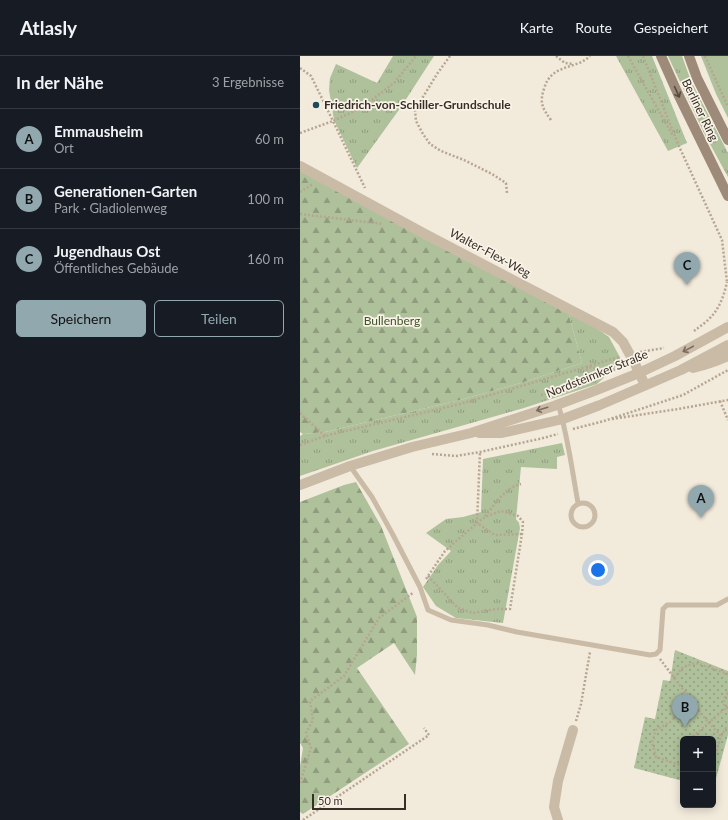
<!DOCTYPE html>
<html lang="de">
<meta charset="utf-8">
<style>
:root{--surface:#171b24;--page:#20242c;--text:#f1f3f6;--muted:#9ea1a6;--line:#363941;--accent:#92a8af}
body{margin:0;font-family:Lato,sans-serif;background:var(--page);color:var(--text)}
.controls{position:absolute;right:12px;bottom:12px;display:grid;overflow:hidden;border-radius:6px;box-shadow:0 2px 10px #0003}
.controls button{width:36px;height:36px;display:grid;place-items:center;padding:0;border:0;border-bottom:1px solid var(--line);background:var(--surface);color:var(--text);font:20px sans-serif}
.scale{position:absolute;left:12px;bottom:10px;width:94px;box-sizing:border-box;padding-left:4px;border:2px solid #362e27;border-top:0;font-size:11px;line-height:14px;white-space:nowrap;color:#362e27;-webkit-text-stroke:3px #f9f3e7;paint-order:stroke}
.you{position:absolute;left:298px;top:514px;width:14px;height:14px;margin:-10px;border:3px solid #fff;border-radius:50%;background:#1a73e8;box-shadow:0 0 0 6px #1a73e833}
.badge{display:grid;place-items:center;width:26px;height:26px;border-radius:50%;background:var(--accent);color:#111;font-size:13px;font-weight:700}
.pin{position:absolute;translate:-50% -33px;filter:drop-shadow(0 1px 2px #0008)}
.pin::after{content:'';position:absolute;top:21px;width:14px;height:12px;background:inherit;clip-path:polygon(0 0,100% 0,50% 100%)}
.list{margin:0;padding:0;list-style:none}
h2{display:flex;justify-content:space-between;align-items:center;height:52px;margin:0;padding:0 16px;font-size:17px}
h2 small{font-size:13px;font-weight:400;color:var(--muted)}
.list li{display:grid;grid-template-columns:26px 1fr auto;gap:12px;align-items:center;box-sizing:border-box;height:60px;padding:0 16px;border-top:1px solid var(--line)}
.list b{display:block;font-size:15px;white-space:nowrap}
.list p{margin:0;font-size:13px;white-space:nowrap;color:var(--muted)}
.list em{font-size:13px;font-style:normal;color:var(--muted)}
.actions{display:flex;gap:8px;padding:12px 16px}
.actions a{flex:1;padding:9px 0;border:1px solid var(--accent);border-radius:6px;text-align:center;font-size:14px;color:var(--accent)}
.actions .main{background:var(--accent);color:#111}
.map{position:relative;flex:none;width:428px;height:764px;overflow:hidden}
header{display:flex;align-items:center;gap:24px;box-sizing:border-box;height:56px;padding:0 20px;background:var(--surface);border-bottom:1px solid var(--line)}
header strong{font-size:19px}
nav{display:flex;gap:22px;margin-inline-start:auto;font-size:14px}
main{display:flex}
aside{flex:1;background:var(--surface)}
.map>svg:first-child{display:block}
.grass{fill:url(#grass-tufts)}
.forest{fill:url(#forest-firs)}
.park{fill:#afc19b}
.garden{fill:url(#garden-dots)}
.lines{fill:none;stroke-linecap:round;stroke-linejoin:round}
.path{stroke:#b6a591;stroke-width:2.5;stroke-dasharray:2 2;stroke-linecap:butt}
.service{stroke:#cabba7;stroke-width:5}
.minor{stroke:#cabba7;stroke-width:10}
.tertiary{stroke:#cabba7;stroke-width:10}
.secondary{stroke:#9d8a78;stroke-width:10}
.oneway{stroke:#554a3f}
.oneway2{stroke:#796d61}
.poi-dot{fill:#1d4c58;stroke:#f9f3e7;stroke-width:1.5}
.labels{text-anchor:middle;stroke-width:3.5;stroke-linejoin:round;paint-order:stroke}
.poi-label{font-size:12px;font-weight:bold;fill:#362e27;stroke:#f9f3e7;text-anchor:start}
.street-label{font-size:12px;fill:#362e27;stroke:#f9f3e7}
.park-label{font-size:12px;fill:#40542b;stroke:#f9f3e7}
</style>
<header>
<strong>Atlasly</strong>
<nav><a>Karte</a><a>Route</a><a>Gespeichert</a></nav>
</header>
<main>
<aside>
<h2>In der Nähe<small>3 Ergebnisse</small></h2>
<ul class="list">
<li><span class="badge">A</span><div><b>Emmausheim</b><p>Ort</p></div><em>60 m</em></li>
<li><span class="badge">B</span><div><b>Generationen-Garten</b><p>Park · Gladiolenweg</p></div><em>100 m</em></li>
<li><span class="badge">C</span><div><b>Jugendhaus Ost</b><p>Öffentliches Gebäude</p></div><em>160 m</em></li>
</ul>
<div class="actions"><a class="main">Speichern</a><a>Teilen</a></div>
</aside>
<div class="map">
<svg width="428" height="764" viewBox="0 0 428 764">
<defs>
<pattern id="grass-tufts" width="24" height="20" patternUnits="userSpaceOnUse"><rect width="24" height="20" fill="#afc19b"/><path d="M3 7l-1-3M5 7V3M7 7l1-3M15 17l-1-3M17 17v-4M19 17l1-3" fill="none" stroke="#8f9d7e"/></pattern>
<pattern id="forest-firs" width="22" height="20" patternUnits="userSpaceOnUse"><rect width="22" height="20" fill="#afc19b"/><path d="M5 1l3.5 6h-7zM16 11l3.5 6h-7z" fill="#8f9d7e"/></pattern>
<pattern id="garden-dots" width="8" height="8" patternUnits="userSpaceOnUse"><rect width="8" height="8" fill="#afc19b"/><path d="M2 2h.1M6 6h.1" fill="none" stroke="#8f9d7e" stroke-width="1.8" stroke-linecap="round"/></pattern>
</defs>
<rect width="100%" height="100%" fill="#f2eadb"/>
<path class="grass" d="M93,0H134L101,51L57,112L34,64L29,34L30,22L36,8L77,27Z
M316,0H352L387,87L368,95Z
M368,0H382L391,25L428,97V121L404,77Z
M267,252L309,281L322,305L297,328L224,352L73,395L0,420V380L3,378L25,376L160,344L224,326L282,307Z
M262,387L265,399L257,401V413L221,411L216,463L219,467L220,472L203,567L156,562L136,550L123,531L138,509L151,495L126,477L146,463L163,461L181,456L183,403Z"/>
<path class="forest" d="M0,110L267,252L282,307L224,326L160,344L25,376L3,378L0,376Z
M56,426L81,470L117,561V599L115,619L94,587L57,612L109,688L3,758L0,756V710L3,692L0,687V446L44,429Z"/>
<path class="park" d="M401,0H428V62L416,38Z"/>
<path class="garden" d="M375,594L428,615V679L413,733V683H383V725L334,712L345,661L355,663L363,624L370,625Z"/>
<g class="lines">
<path class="path" d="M150,0L137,18L115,54L116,65L123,78L130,88L141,95L164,104L192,118L206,127L207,137
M256,0L265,7L273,8
M328,0L373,80
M343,0L378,88L422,184L427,226H428
M405,0L428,51
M0,12L11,20L33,65L61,52L94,27L116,0
M251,64C243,53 239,47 244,33C251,7 276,14 290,0
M0,77L33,65L65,132
M0,136L13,128
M0,158L83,168
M394,275C402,269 412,262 417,253C422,245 425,235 427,226
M340,296L364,292
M291,326L286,311L319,301
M241,339L272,330
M420,345L428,364
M0,357L25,380
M312,363L378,353L428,344
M273,373L304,365L383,339L428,314
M0,389L25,380L160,348L286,311L317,314
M132,398L156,400L180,396L239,383L258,378
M185,460C195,449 205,431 221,428
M128,520L158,552L173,557L196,553H210L222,478L223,466L218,460L201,455L185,461L177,467L195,479L222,478
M126,523L145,495L177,467L180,396
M360,603L402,659L421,680L413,704
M374,622L383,611L396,607L428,618
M428,637C423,642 422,649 428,653
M276,665L281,648L290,596
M421,680L426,672H428
M390,683L428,650
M383,693L381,697L383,707
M383,710L356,701L352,686L356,674L370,666L391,645
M0,727L11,692L6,677L13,664L10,645L44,620L79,562L114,536
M3,764L129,679L124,672"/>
<path class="service" d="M258,348C268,380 272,414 278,447
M50,410L72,441L92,477L120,531L128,554L151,564L188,569L217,576L350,599L356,598L360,594L363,553L367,549H417L428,543
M271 459a12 12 0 1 1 24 0a12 12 0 1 1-24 0Z"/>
<path class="minor" d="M0,110L125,178L313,276L323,286L335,308L345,329
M258,764L254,751L258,725L273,674"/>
<path class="tertiary" d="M393,312C405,309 417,305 428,300
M179,377H202L263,363L300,349L381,314L428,289
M0,429L50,410L112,391L171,377L254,350L294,335L339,317L375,300L428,271"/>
<path class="secondary" d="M361,0L378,38L428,140
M389,0L397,22L428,84"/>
</g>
<defs><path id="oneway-shaft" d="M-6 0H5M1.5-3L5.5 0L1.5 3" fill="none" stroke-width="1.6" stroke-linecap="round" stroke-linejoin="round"/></defs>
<use class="oneway" href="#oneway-shaft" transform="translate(377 36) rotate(66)"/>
<g class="oneway2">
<use href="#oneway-shaft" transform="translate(388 293) rotate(152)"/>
<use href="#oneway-shaft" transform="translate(242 353) rotate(163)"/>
</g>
<circle class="poi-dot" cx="16" cy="49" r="4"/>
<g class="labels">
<g class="poi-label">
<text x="24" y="53">Friedrich-von-Schiller-Grundschule</text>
</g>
<g class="street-label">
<text transform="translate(400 54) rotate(64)" y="4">Berliner Ring</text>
<text transform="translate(190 197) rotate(28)" y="4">Walter-Flex-Weg</text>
<text transform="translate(297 318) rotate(-22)" y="4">Nordsteimker Straße</text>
</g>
<g class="park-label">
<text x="92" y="269">Bullenberg</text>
</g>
</g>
</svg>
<div class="controls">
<button>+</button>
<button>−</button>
</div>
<div class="scale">50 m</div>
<div class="you"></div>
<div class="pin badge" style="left:401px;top:462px">A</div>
<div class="pin badge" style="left:385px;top:671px">B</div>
<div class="pin badge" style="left:387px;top:229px">C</div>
</div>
</main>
